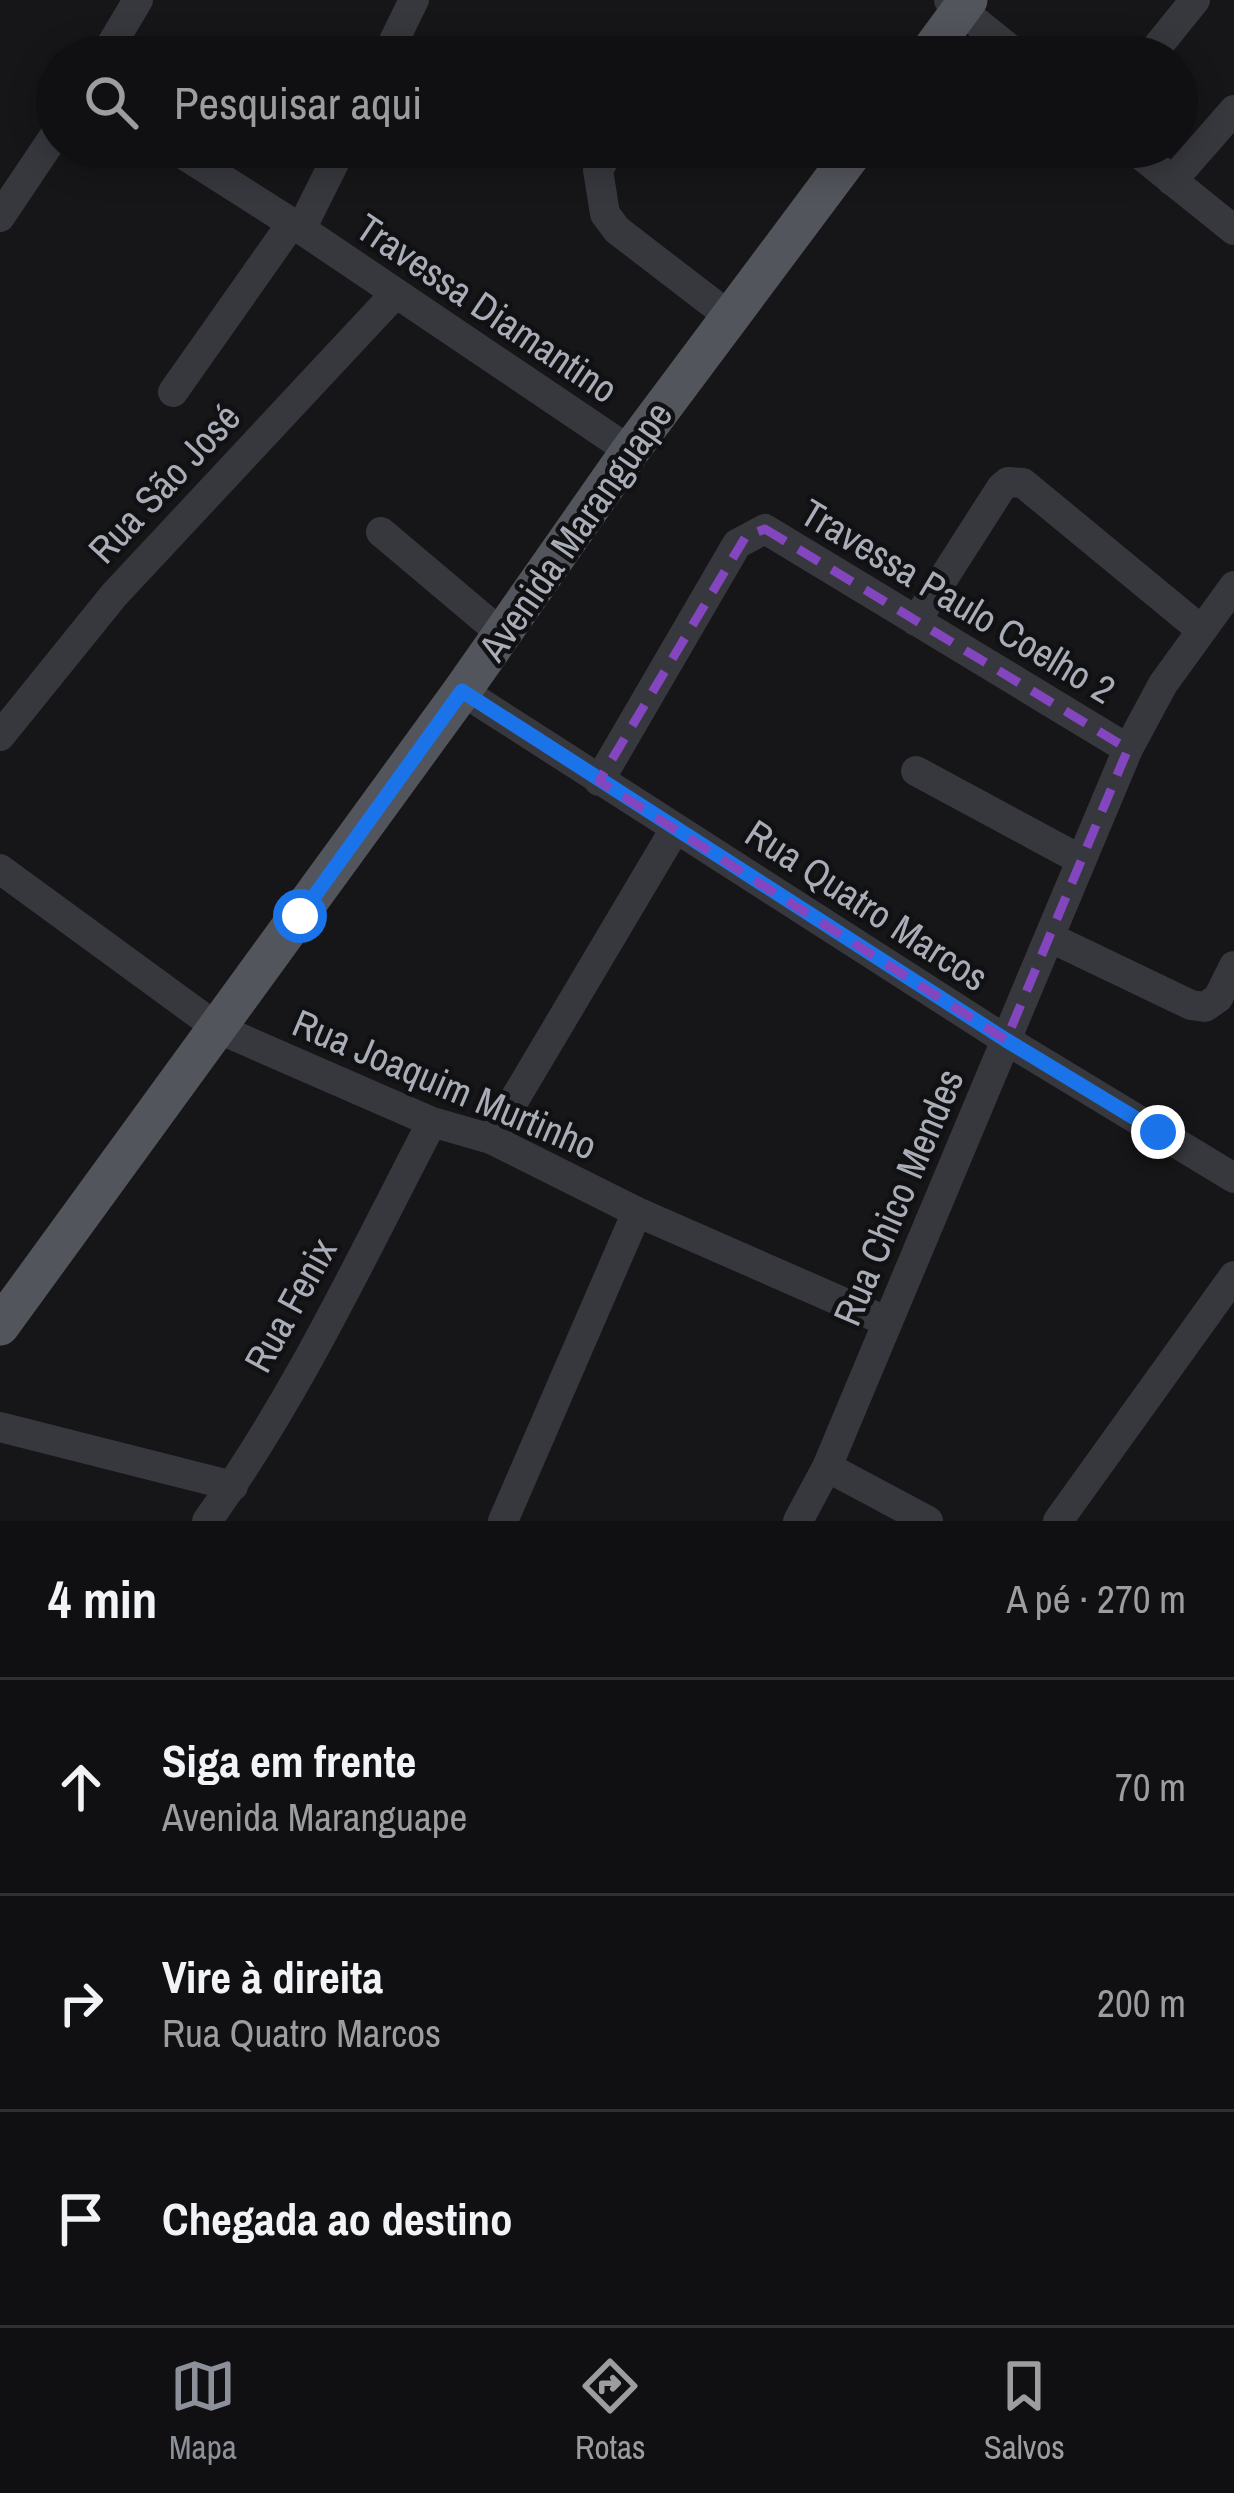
<!DOCTYPE html>
<html lang="pt">
<meta charset="utf-8">
<style>
:root{--surface:#101012;--page:#19191b;--text:#f1f3f6;--muted:#9c9d9f;--line:#303032;--accent:#8c9099}
body{margin:0;font-family:"Archivo Narrow",sans-serif;background:var(--page);color:var(--text)}
.stop{position:absolute;width:36px;height:36px;margin:-27px;border:9px solid #1a73e8;border-radius:50%;background:#fff}
.stop.end{background:#1a73e8;border-color:#fff;box-shadow:0 3px 12px #0008}
.list{margin:0;padding:0;list-style:none}
h2{display:flex;justify-content:space-between;align-items:center;height:156px;margin:0;padding:0 48px;font-size:51px}
h2 small{font-size:39px;font-weight:400;color:var(--muted)}
.list li{display:grid;grid-template-columns:78px 1fr auto;gap:36px;align-items:center;box-sizing:border-box;height:216px;padding:0 48px;border-top:3px solid var(--line)}
.list b{display:block;font-size:45px;white-space:nowrap}
.list p{margin:0;font-size:39px;white-space:nowrap;color:var(--muted)}
.list em{font-size:39px;font-style:normal;color:var(--muted)}
.icon{flex:none;width:66px;height:66px;fill:none;stroke:currentColor;stroke-width:2;stroke-linecap:round;stroke-linejoin:round}
.map{position:relative;flex:none;width:1234px;height:1521px;overflow:hidden}
.search{position:absolute;background:var(--surface);box-shadow:0 6px 30px #0003;left:36px;right:36px;top:36px;height:132px;display:flex;align-items:center;gap:30px;box-sizing:border-box;padding:0 42px;border-radius:66px;color:var(--muted);font-size:45px}
.sheet{height:804px;background:var(--surface)}
nav{display:flex;justify-content:space-around;align-items:center;box-sizing:border-box;height:168px;border-top:3px solid var(--line);background:var(--surface);font-size:33px;color:var(--muted)}
nav a{display:grid;justify-items:center;gap:6px}
nav .on{color:var(--accent)}
.map>svg:first-child{display:block}
.lines{fill:none;stroke-linecap:round;stroke-linejoin:round}
.minor{stroke:#37383d;stroke-width:30}
.major{stroke:#53555c;stroke-width:39}
.route{stroke:#1a73e8;stroke-width:15}
.marked{fill:none;stroke:#8446be;stroke-width:9;stroke-dasharray:24 15;stroke-linejoin:round}
.labels{text-anchor:middle;stroke-width:9;stroke-linejoin:round;paint-order:stroke}
.street-label{font-size:39px;fill:#a8adb8;stroke:#111113}
</style>
<div class="map">
<svg width="1234" height="1521" viewBox="0 0 1234 1521">
<rect width="100%" height="100%" fill="#161618"/>
<g class="lines">
<path class="minor" d="M949,0L1020,57
M104,57L138,0
M386,57L414,0
M1149,57L1195,0
M172,147L301,229L630,451
M611,147L598,170L605,214L617,230L729,316
M1131,147L1234,230
M1172,181L1234,110
M0,217L57,132
M301,229L342,147
M173,392L292,223
M381,532L502,634
M916,621L1001,488L1008,482L1023,483L1200,629
M462,691L1006,1040L1234,1178
M0,736L114,595L396,293
M916,771L1081,860
M599,781L737,544L765,529L1128,749
M0,869L219,1029L432,1122L491,1139L637,1212L888,1322
M1049,937L1191,1005L1205,1007L1218,998L1234,966
M491,1139L675,829
M0,1427L233,1486
M827,1467L928,1521
M207,1521C296,1398 362,1256 432,1122
M503,1521L637,1212
M798,1521L827,1467L1128,749L1163,684L1234,586
M1058,1521L1234,1276"/>
<path class="major" d="M926,57L968,0
M0,1326L462,691L630,451L857,147"/>
</g>
<g class="lines">
<path class="route" d="M300,916L462,691L1006,1040L1158,1132"/>
</g>
<path class="marked" d="M765,529L1128,749L1006,1040L599,781L746,536Z"/>
<g class="labels">
<g class="street-label">
<text transform="translate(487 308) rotate(34)" y="14">Travessa Diamantino</text>
<text transform="translate(164 483) rotate(-47)" y="14">Rua São José</text>
<text transform="translate(575 531) rotate(-55)" y="14">Avenida Maranguape</text>
<text transform="translate(958 601) rotate(31)" y="14">Travessa Paulo Coelho 2</text>
<text transform="translate(867 905) rotate(33)" y="14">Rua Quatro Marcos</text>
<text transform="translate(445 1084) rotate(23)" y="14">Rua Joaquim Murtinho</text>
<text transform="translate(898 1197) rotate(-67)" y="14">Rua Chico Mendes</text>
<text transform="translate(290 1305) rotate(-61)" y="14">Rua Fenix</text>
</g>
</g>
</svg>
<div class="stop" style="left:300px;top:916px"></div>
<div class="stop end" style="left:1158px;top:1132px"></div>
<div class="search"><svg class="icon" aria-label="search" viewBox="0 0 24 24"><circle cx="10" cy="10" r="6"/><path d="M15 15l6 6"/></svg>Pesquisar aqui</div>
</div>
<section class="sheet">
<h2>4 min<small>A pé · 270 m</small></h2>
<ul class="list">
<li><svg class="icon" aria-label="ahead" viewBox="0 0 24 24"><path d="M12 20V5M6 11l6-6 6 6"/></svg><div><b>Siga em frente</b><p>Avenida Maranguape</p></div><em>70 m</em></li>
<li><svg class="icon" aria-label="right" viewBox="0 0 24 24"><path d="M7 20v-9h11M14 6l5 5-5 5"/></svg><div><b>Vire à direita</b><p>Rua Quatro Marcos</p></div><em>200 m</em></li>
<li><svg class="icon" aria-label="arrive" viewBox="0 0 24 24"><path d="M6 21V4h12l-3 4 3 4H6"/></svg><div><b>Chegada ao destino</b></div></li>
</ul>
</section>
<nav>
<a class="on"><svg class="icon" aria-label="map" viewBox="0 0 24 24"><path d="M3 6l6-2 6 2 6-2v14l-6 2-6-2-6 2zM9 4v14M15 6v14"/></svg>Mapa</a>
<a><svg class="icon" aria-label="directions" viewBox="0 0 24 24"><path d="M12 3l9 9-9 9-9-9zM9 14v-3h6M13 9l2 2-2 2"/></svg>Rotas</a>
<a><svg class="icon" aria-label="saved" viewBox="0 0 24 24"><path d="M7 4h10v16l-5-4-5 4z"/></svg>Salvos</a>
</nav>
